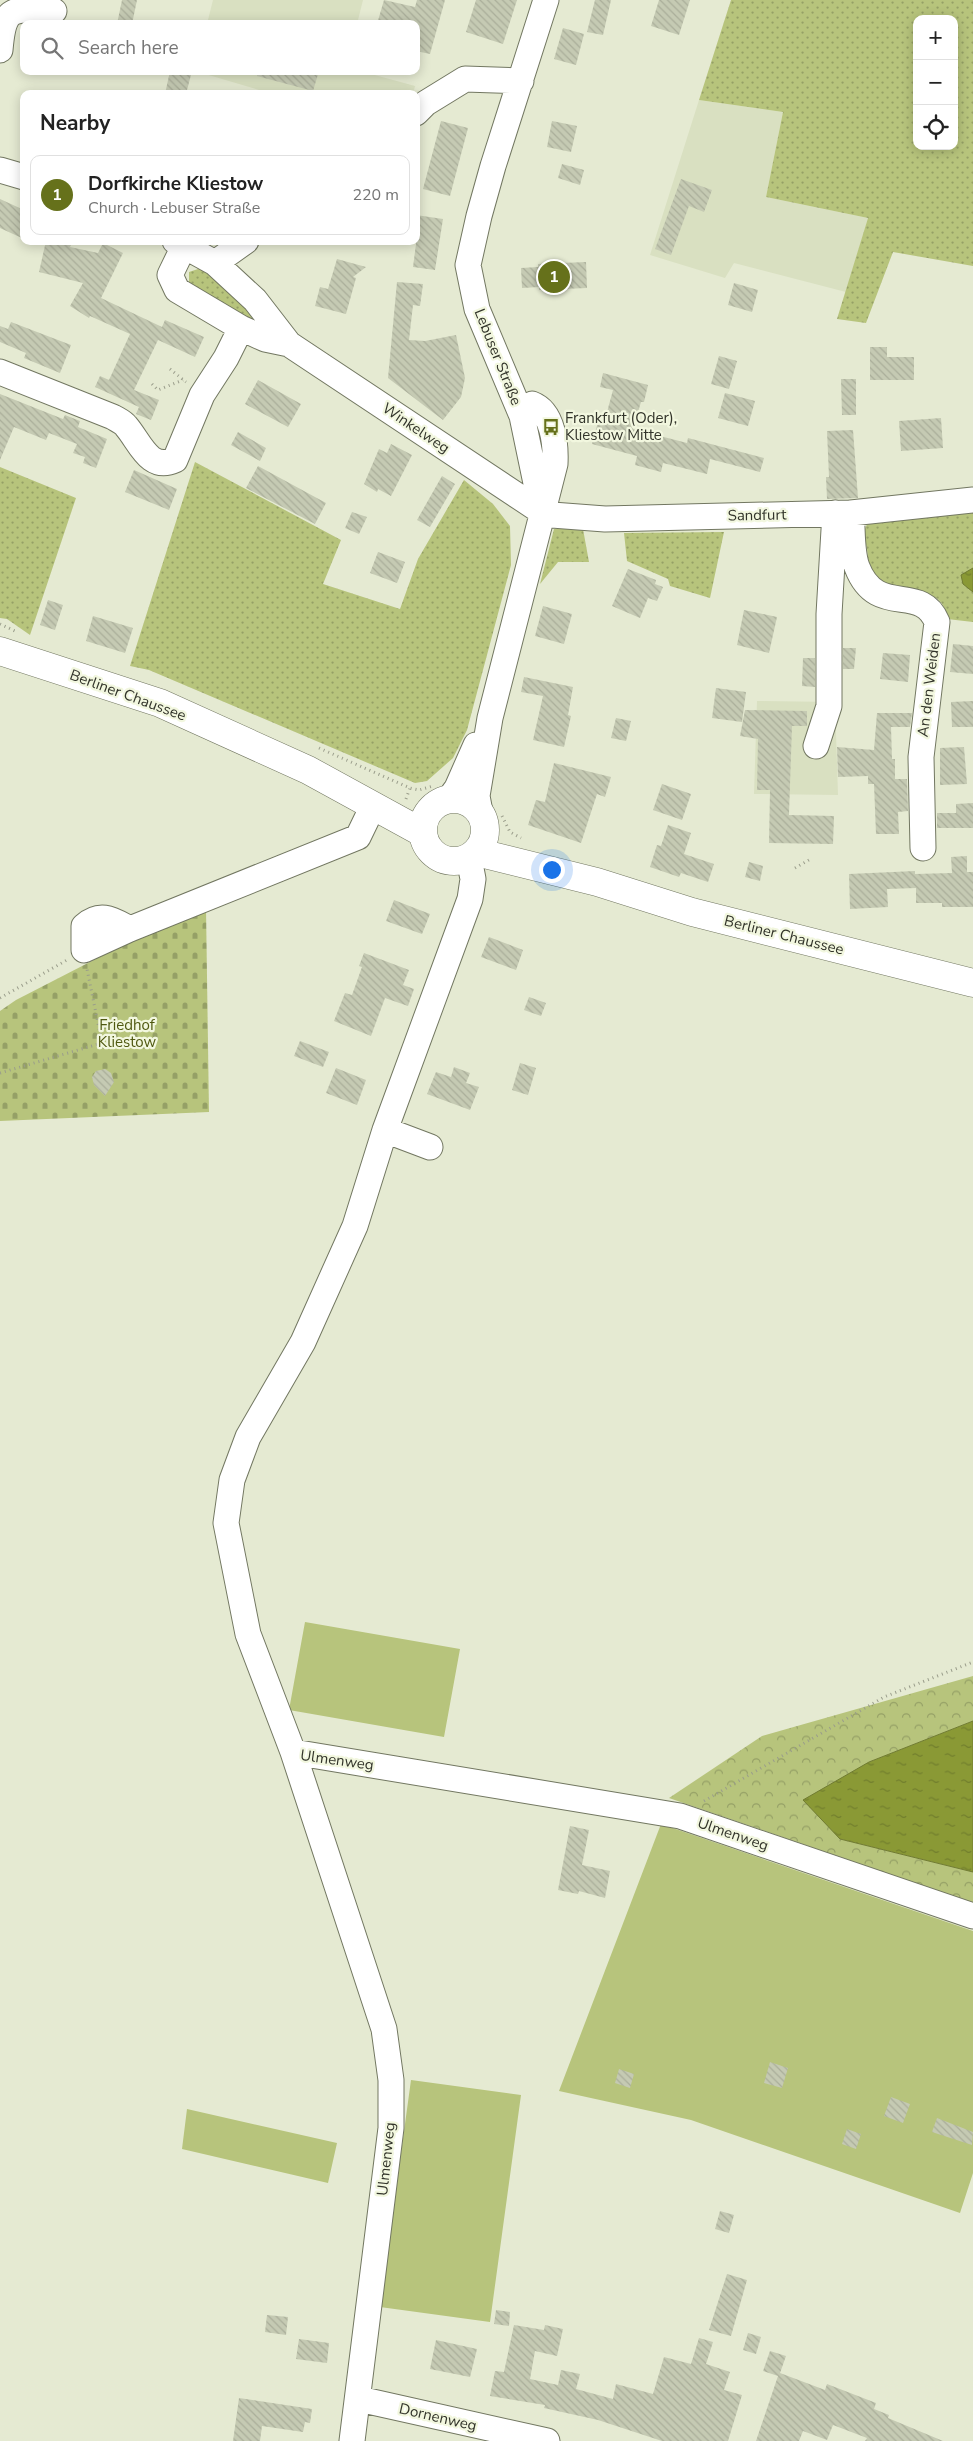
<!DOCTYPE html>
<meta charset="utf-8">
<style>
:root{--surface:#fff;--page:#f6f6f6;--text:#222;--muted:#767676;--line:#e0e0e0;--accent:#66711b}
body{margin:0;font-family:"Nunito Sans",sans-serif;background:var(--page);color:var(--text)}
.controls{position:absolute;right:15px;top:15px;display:grid;overflow:hidden;border-radius:10px;box-shadow:0 2px 12px #0003}
.controls button{width:45px;height:45px;display:grid;place-items:center;padding:0;border:0;border-bottom:1px solid var(--line);background:var(--surface);color:var(--text);font:25px sans-serif}
.you{position:absolute;left:551px;top:869px;width:18px;height:18px;margin:-12px;border:4px solid #fff;border-radius:50%;background:#1a73e8;box-shadow:0 0 0 8px #1a73e833}
.badge{display:grid;place-items:center;width:32px;height:32px;border-radius:50%;background:var(--accent);color:#fff;font-size:16px;font-weight:700}
.pin{position:absolute;translate:-50% -50%;border:2px solid #fff;box-shadow:0 1px 5px #0006}
.list{margin:0;padding:0;list-style:none}
h2{display:flex;justify-content:space-between;align-items:center;height:65px;margin:0;padding:0 20px;font-size:21px}
h2 small{font-size:16px;font-weight:400;color:var(--muted)}
.list li{display:grid;grid-template-columns:32px 1fr auto;gap:15px;align-items:center;box-sizing:border-box;height:80px;margin:0 10px 10px;padding:0 10px;border:1px solid var(--line);border-radius:10px}
.list b{display:block;font-size:19px;white-space:nowrap}
.list p{margin:0;font-size:16px;white-space:nowrap;color:var(--muted)}
.list em{font-size:16px;font-style:normal;color:var(--muted)}
.icon{flex:none;width:28px;height:28px;fill:none;stroke:currentColor;stroke-width:2;stroke-linecap:round;stroke-linejoin:round}
.map{position:relative;flex:none;width:973px;height:2441px;overflow:hidden}
.search{position:absolute;background:var(--surface);box-shadow:0 2px 12px #0003;left:20px;top:20px;width:400px;height:55px;display:flex;align-items:center;gap:12px;box-sizing:border-box;padding:0 18px;border-radius:10px;color:var(--muted);font-size:19px}
.panel{position:absolute;background:var(--surface);box-shadow:0 2px 12px #0003;left:20px;top:90px;width:400px;height:155px;border-radius:10px}
.map>svg:first-child{display:block}
.built{fill:#d9e0c1}
.grass{fill:url(#grass-dots);fill-rule:evenodd}
.forest{fill:url(#forest-crowns)}
.cemetery{fill:url(#cemetery-stones)}
.garden{fill:#b7c47c}
.water{fill:url(#water-ripples);stroke:#707b32}
.building{fill:url(#building-back-hatch)}
.lines{fill:none;stroke-linecap:round;stroke-linejoin:round}
.minor-casing{stroke:#727761;stroke-width:27}
.major-casing{stroke:#727761;stroke-width:29}
.path{stroke:#9a9d8b;stroke-width:3;stroke-dasharray:1 4;stroke-linecap:butt}
.minor{stroke:#fff;stroke-width:25}
.major{stroke:#fff;stroke-width:28}
.labels{text-anchor:middle;stroke-width:4.5;stroke-linejoin:round;paint-order:stroke}
.street-label{font-size:15px;fill:#32342a;stroke:#f2f7df}
.poi-label{font-size:15px;fill:#32342a;stroke:#f2f7df;text-anchor:start}
.park-label{font-size:15px;fill:#4f5810;stroke:#f2f7df}
</style>
<div class="map">
<svg width="973" height="2441" viewBox="0 0 973 2441">
<defs>
<pattern id="grass-dots" width="8" height="8" patternUnits="userSpaceOnUse" patternTransform="scale(1.25)"><rect width="8" height="8" fill="#b7c47c"/><path d="M2 2h.1M6 6h.1" fill="none" stroke="#95a066" stroke-width="1.8" stroke-linecap="round"/></pattern>
<pattern id="forest-crowns" width="20" height="18" patternUnits="userSpaceOnUse" patternTransform="scale(1.25)"><rect width="20" height="18" fill="#b7c47c"/><path d="M2 6a3 3 0 1 1 6 0M12 15a3 3 0 1 1 6 0" fill="none" stroke="#95a066"/></pattern>
<pattern id="cemetery-stones" width="16" height="16" patternUnits="userSpaceOnUse" patternTransform="scale(1.25)"><rect width="16" height="16" fill="#b7c47c"/><path d="M2 7V4a2 2 0 0 1 4 0v3zM10 15v-3a2 2 0 0 1 4 0v3z" fill="#95a066"/></pattern>
<pattern id="water-ripples" width="26" height="14" patternUnits="userSpaceOnUse" patternTransform="scale(1.25)"><rect width="26" height="14" fill="#8a9935"/><path d="M2 4q2-2 4 0t4 0M15 11q2-2 4 0t4 0" fill="none" stroke="#717e2d"/></pattern>
<pattern id="building-back-hatch" width="6" height="6" patternUnits="userSpaceOnUse" patternTransform="scale(1.25)"><rect width="6" height="6" fill="#c5cab3"/><path d="M-1 5l2 2M0 0l6 6M5-1l2 2" fill="none" stroke="#aaae9a"/></pattern>
</defs>
<rect width="100%" height="100%" fill="#e5ead2"/>
<path class="built" d="M213,0H363L357,24H207Z
M195,71H360L415,86L413,94H273Z
M699,100L783,112L766,197L868,218L846,292L734,263L725,278L650,255Z
M757,701L835,702L838,795L754,794Z"/>
<path class="grass" d="M731,0H973V266L893,252L866,323L837,319L868,218L766,197L783,112L699,100ZM917,19H954V146H917Z
M201,268L218,276L258,317L255,323L189,284V272Z
M195,462L341,540L323,584L400,609L418,559L464,480L493,504L510,526L511,565L467,730L453,758L427,781L415,783L149,670L130,666Z
M0,467L76,498L30,635L7,619L0,618Z
M973,510V622L947,619C944,576 885,601 871,572C868,565 868,556 867,549C865,539 862,531 868,523Z
M554,529H583L589,562H558L540,584Z
M724,532L710,598L670,586L668,579L627,561L624,533Z"/>
<path class="forest" d="M973,1676V1721L869,1762L840,1839L973,1872V1903L669,1798L762,1736Z"/>
<path class="cemetery" d="M206,908L209,1112L0,1121V1011L16,1000L121,946Z"/>
<path class="garden" d="M305,1622L460,1649L444,1737L289,1710Z
M661,1824L973,1931V2173L960,2213L691,2120L559,2091Z
M411,2080L521,2095L490,2322L380,2307Z
M187,2109L337,2143L328,2183L182,2149Z"/>
<path class="water" d="M973,568V592L963,584L961,575Z
M973,1721V1872L840,1839L803,1800L869,1762Z"/>
<path class="building" d="M122,0H137L132,24H117Z
M384,0L415,7L417,0H445L430,54L416,51V24H377Z
M476,0H517L503,44L466,32Z
M595,0H611L603,35L587,32Z
M659,0H690L679,35L651,26Z
M563,28L584,34L576,65L554,59Z
M170,71H192L186,94H165Z
M257,71H319L313,91L257,76Z
M441,121L468,128L450,196L423,189Z
M552,121L577,126L571,152L547,147Z
M562,164L584,170L580,185L558,178Z
M681,179L712,190L704,212L689,206L671,255L655,249Z
M0,199L24,210V239L0,228Z
M416,215L443,219L435,270L413,267L416,244Z
M46,241H73L70,247L98,253L103,243L123,253L101,298L162,327L165,320L204,337L195,357L158,340L134,390L159,400L151,420L136,414L139,407L95,387L100,376L109,380L130,334L90,316L89,318L70,306L83,283L39,272Z
M337,259L366,267L353,277L356,278L346,314L315,306L320,287L328,289Z
M586,262L587,288L539,290V287L522,288L521,268L538,267V264Z
M397,282L423,284L420,306L413,305L409,340L425,341L456,335L465,378L461,397L443,420L388,378Z
M734,283L758,290L752,312L728,305Z
M11,322L71,345L60,373L24,358L26,353L0,342V326L8,329Z
M870,347H887V357H914V380H870Z
M719,356L737,361L729,389L711,384Z
M603,373L648,385L644,402H641L633,429L687,443L688,438L764,458L760,472L710,459L707,474L663,463L661,472L635,465L637,456L592,444L598,422L604,423L613,390L600,387Z
M841,379H856V415H842Z
M258,380L301,404L288,427L245,404Z
M725,393L755,401L748,426L718,418Z
M0,394L63,419L65,415L80,421L78,427L107,439L96,468L83,463L85,457L73,453L77,444L49,433L46,440L14,427L0,460Z
M941,418L943,448L901,451L899,421Z
M853,430L858,498L827,499L826,477H829L827,431Z
M238,432L266,448L260,461L231,445Z
M391,444L412,455L391,496L378,489L377,492L364,484L379,449L387,453Z
M258,466L326,503L315,524L246,488Z
M134,470L177,489L169,510L125,492Z
M442,476L455,484L430,527L417,520Z
M352,512L367,517L359,534L345,528Z
M378,552L405,562L397,583L370,573Z
M628,569L656,580L655,584L663,587L657,601L648,598L640,618L612,606Z
M48,600L63,605L55,630L40,625Z
M543,606L572,614L564,644L535,636Z
M744,610L777,617L769,653L737,645Z
M93,616L133,628L125,653L86,641Z
M953,644L973,646V674L950,672Z
M843,648H856L854,669H843Z
M883,653L910,655L908,682L880,679Z
M803,658H815V687L802,686Z
M524,677L573,687L568,715L571,716L564,747L533,740L543,696L521,692Z
M716,688L746,692L742,722L712,718Z
M973,701V727H952L951,702Z
M745,710L807,711V726H792L789,815L834,816L833,844L769,843L770,790H757L758,739L740,736Z
M877,713H912L910,727H891L892,759H895V779H907L908,811L898,812L899,834H876L874,784H868V776L838,777L837,747L874,750Z
M616,718L631,721L626,741L611,738Z
M964,747L967,784L940,785V748Z
M554,763L611,777L605,797L597,794L581,843L528,825L536,800L545,802Z
M662,784L691,794L682,820L653,810Z
M973,803V828H937V813H956V804Z
M668,825L691,833L684,854L714,864L708,882L681,873L679,877L650,867L657,845L661,846Z
M967,856V872H973V907H942V903H916V888L887,889L888,907L850,909L849,874L915,871V874L952,873L951,857Z
M749,862L763,866L760,881L745,877Z
M394,900L430,914L422,934L386,921Z
M489,937L523,950L516,970L481,957Z
M364,953L409,970L403,985L414,989L408,1006L385,998L371,1036L334,1021L345,993L352,995L362,967L359,966Z
M529,997L546,1003L541,1016L524,1010Z
M300,1041L329,1052L323,1067L294,1056Z
M520,1063L536,1068L528,1095L512,1090Z
M454,1067L470,1073L466,1083L479,1087L470,1110L427,1094L436,1072L451,1077Z
M336,1068L366,1080L357,1105L326,1093Z
M105,1069L111,1073L114,1082L105,1096L94,1085L92,1077L96,1071Z
M570,1826L589,1830L582,1865L610,1871L605,1898L579,1891L578,1894L558,1890Z
M770,2062L788,2068L782,2088L764,2083Z
M619,2069L634,2074L630,2088L615,2083Z
M891,2097L910,2104L903,2123L884,2116Z
M937,2118L973,2132L972,2145L932,2132Z
M847,2129L861,2134L856,2149L842,2144Z
M720,2211L734,2215L729,2233L715,2229Z
M727,2274L747,2280L731,2336L709,2330Z
M496,2310L510,2312L509,2326L494,2324Z
M267,2315L288,2317L286,2335L265,2332Z
M514,2325L544,2330L545,2325L563,2329L557,2356L535,2351L530,2379L558,2385L561,2370L580,2374L576,2389L613,2399L616,2384L653,2394L664,2357L691,2364L699,2338L713,2342L706,2364L730,2372L724,2390L742,2395L728,2441H662L598,2420L544,2408L545,2405L490,2396L495,2371L504,2372Z
M748,2333L761,2337L756,2354L743,2350Z
M299,2339L329,2343L327,2363L296,2359Z
M436,2340L477,2349L470,2377L430,2369Z
M770,2351L786,2356L780,2373L825,2390L827,2384L876,2403L874,2409L889,2415L888,2418L943,2441H865L867,2438L833,2425L827,2440L803,2431L799,2441H756L778,2376L763,2371Z
M239,2398L312,2409L310,2423L305,2422L303,2432L262,2426L260,2441H233Z"/>
<g class="lines">
<g class="minor-casing">
<path id="minor" d="M0,50C4,4 13,9 54,11
M416,113L426,103L465,79L521,81
M0,170L24,177
M175,241L215,263L255,300L289,344
M184,246L170,275L177,290L241,328L265,339L289,344L542,512L552,515L605,519L851,513L973,500
M215,263L246,241
M0,372L113,417C118,420 123,422 126,426C140,442 149,472 175,460L202,395L226,358L241,328
M542,512L522,416L477,309L468,265L479,216L493,166L546,0
M851,513C853,529 851,551 857,567C877,619 921,582 937,622L921,757L923,848
M816,746L829,706V614L835,513
M449,799L457,788L476,745
M480,812L477,796L490,718L555,464C556,444 553,412 532,404L522,416
M130,929C113,920 101,911 84,926V950L130,929L358,837L373,806
M385,1130L430,1147
M293,1752L680,1816L973,1916
M359,2399L547,2441
M352,2441L391,2128V2080L384,2029L293,1752L248,1634L226,1523L232,1480L248,1437L303,1342L355,1226L385,1130L470,899L473,879L469,858"/>
</g>
<g class="major-casing">
<path id="major" d="M0,651L160,703L308,770L423,833
M423 830a31 31 0 1 1 62 0a31 31 0 1 1-62 0Z
M476,852L597,882L692,912L973,983"/>
</g>
<path class="path" d="M170,369L186,382
M152,384L158,390L183,380
M0,624L15,631
M319,748L410,788L419,790L433,786
M406,799L410,788
M502,816L510,832L521,838
M795,868L809,860
M0,998L67,960
M0,1073L102,1043L87,969
M704,1801L884,1697L973,1662"/>
<use href="#minor" class="minor"/>
<use href="#major" class="major"/>
</g>
<defs>
<g id="bus-bare" transform="scale(1.35)"><path d="M-5-6H5V4H4V6H2V4H-2V6H-4V4H-5ZM-3.5-4V0h7V-4ZM-3.5 1.2v1.5H-2V1.2ZM2 1.2v1.5H3.5V1.2Z" fill="#66711b" stroke="#f2f7df" stroke-width="2.5" paint-order="stroke"/></g>
</defs>
<g fill-rule="evenodd">
<use href="#bus-bare" x="551" y="427"/>
</g>
<g class="labels">
<g class="street-label">
<text transform="translate(498 357) rotate(68)" y="5">Lebuser Straße</text>
<text transform="translate(416 428) rotate(34)" y="5">Winkelweg</text>
<text transform="translate(757 515) rotate(-1)" y="5">Sandfurt</text>
<text transform="translate(929 685) rotate(-83)" y="5">An den Weiden</text>
<text transform="translate(128 695) rotate(20)" y="5">Berliner Chaussee</text>
<text transform="translate(784 935) rotate(14)" y="5">Berliner Chaussee</text>
<text transform="translate(337 1760) rotate(8)" y="5">Ulmenweg</text>
<text transform="translate(733 1834) rotate(19)" y="5">Ulmenweg</text>
<text transform="translate(386 2159) rotate(-84)" y="5">Ulmenweg</text>
<text transform="translate(438 2417) rotate(13)" y="5">Dornenweg</text>
</g>
<g class="poi-label">
<text x="565" y="423">Frankfurt (Oder),<tspan x="565" dy="17">Kliestow Mitte</tspan></text>
</g>
<g class="park-label">
<text x="127" y="1030">Friedhof<tspan x="127" dy="17">Kliestow</tspan></text>
</g>
</g>
</svg>
<div class="controls">
<button>+</button>
<button>−</button>
<button><svg class="icon" aria-label="locate" viewBox="0 0 24 24"><circle cx="12" cy="12" r="6"/><path d="M12 2v4M12 18v4M2 12h4M18 12h4"/></svg></button>
</div>
<div class="you"></div>
<div class="pin badge" style="left:554px;top:277px">1</div>
<div class="search"><svg class="icon" aria-label="search" viewBox="0 0 24 24"><circle cx="10" cy="10" r="6"/><path d="M15 15l6 6"/></svg>Search here</div>
<section class="panel">
<h2>Nearby<small></small></h2>
<ul class="list">
<li><span class="badge">1</span><div><b>Dorfkirche Kliestow</b><p>Church · Lebuser Straße</p></div><em>220 m</em></li>
</ul>
</section>
</div>
